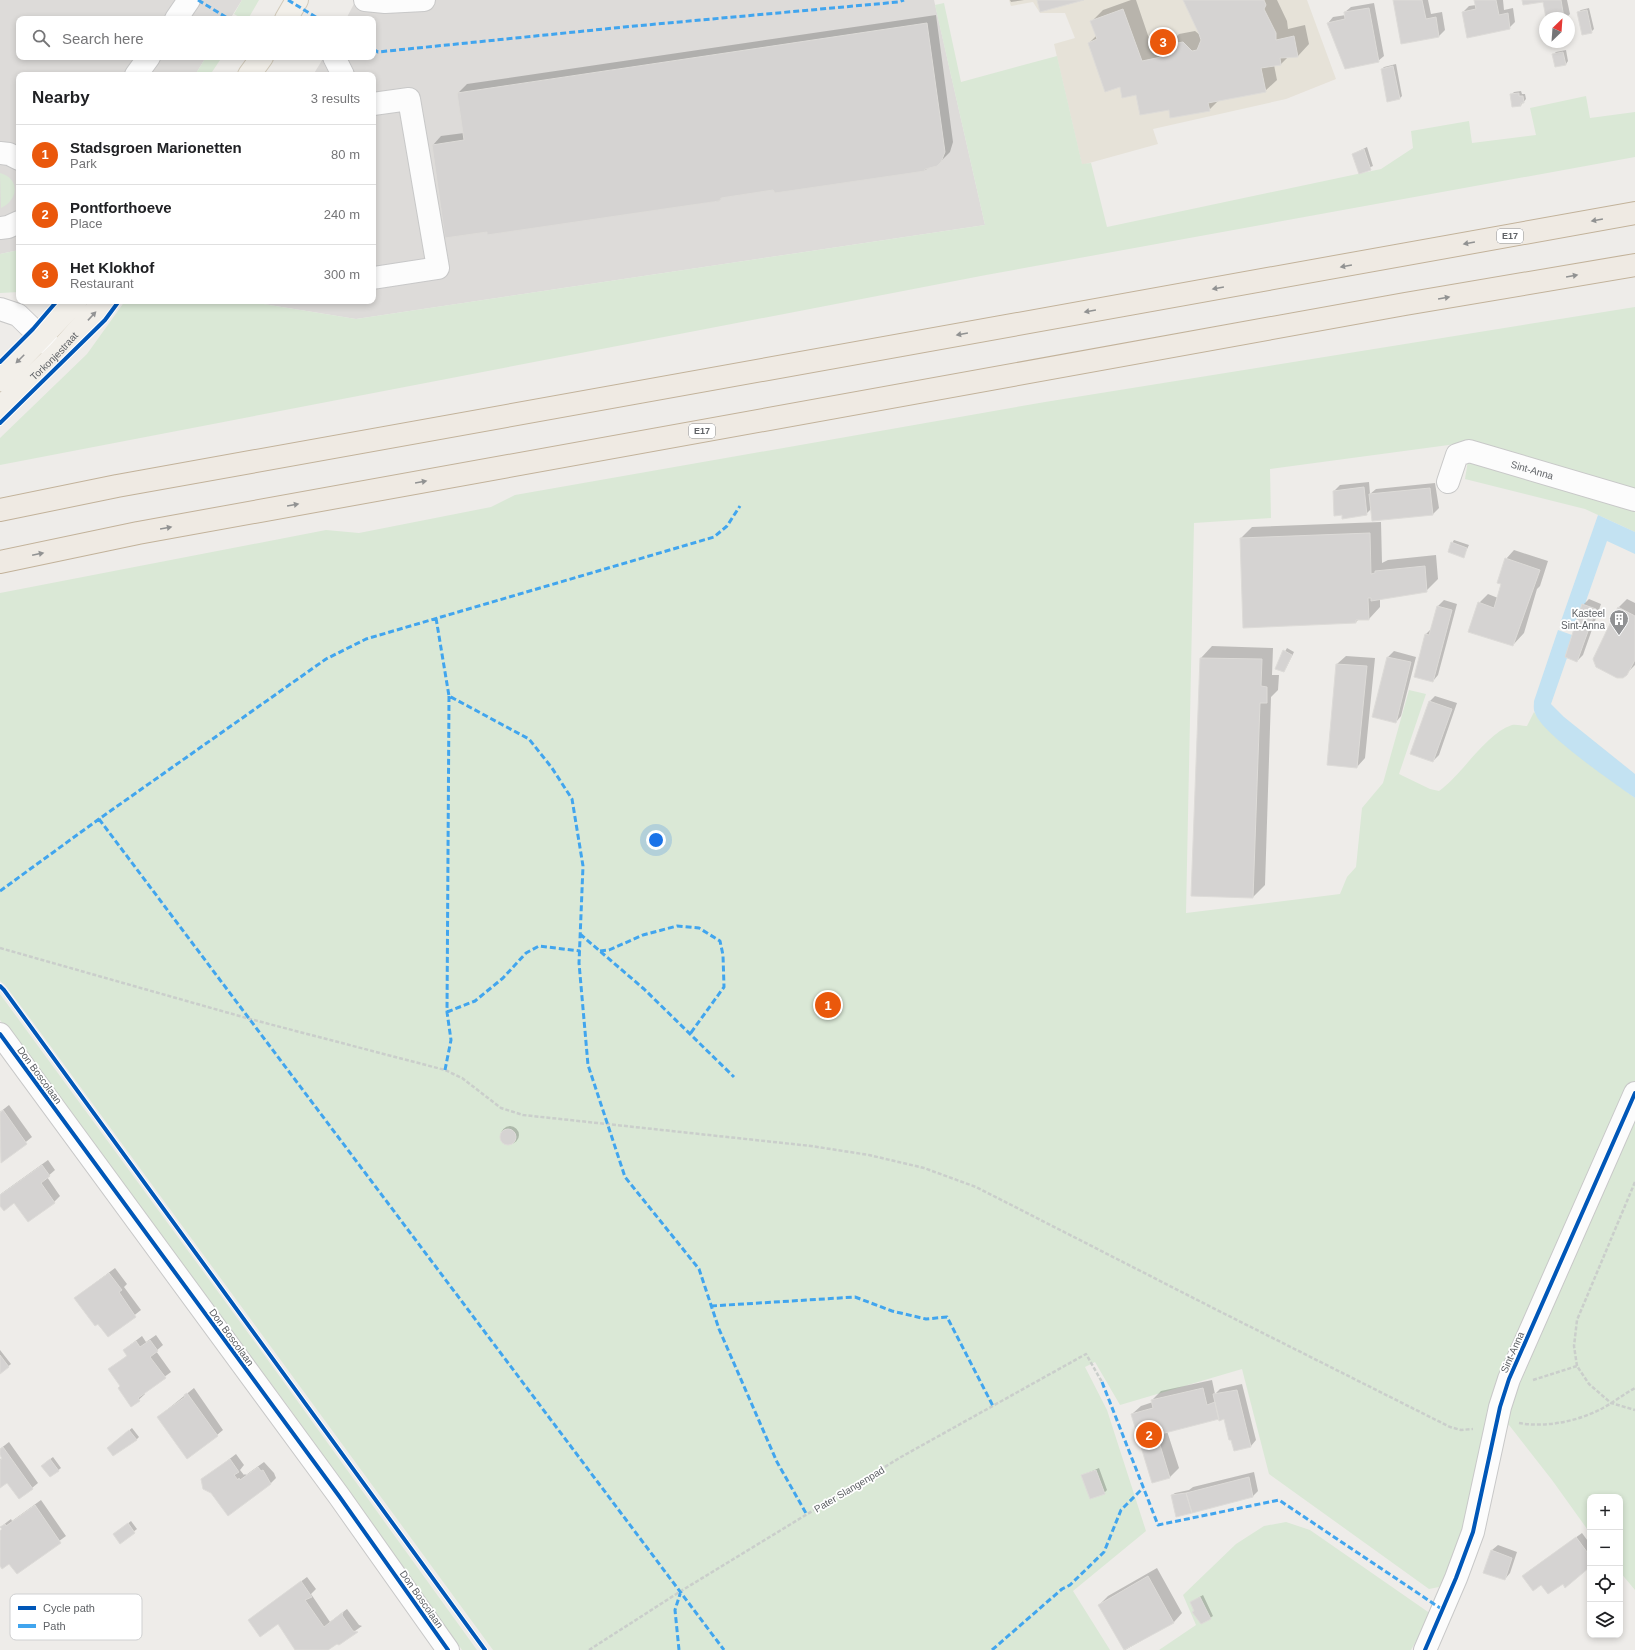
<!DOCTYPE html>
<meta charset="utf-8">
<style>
:root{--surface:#fff;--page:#f2f2f2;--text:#202124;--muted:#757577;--line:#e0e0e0;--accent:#ea580c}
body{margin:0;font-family:Helvetica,sans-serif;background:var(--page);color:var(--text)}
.controls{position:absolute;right:12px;bottom:12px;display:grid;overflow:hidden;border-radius:8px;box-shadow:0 2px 6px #0003}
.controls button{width:36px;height:36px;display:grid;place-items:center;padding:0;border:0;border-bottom:1px solid var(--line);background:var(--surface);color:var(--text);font:20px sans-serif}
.compass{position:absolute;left:1539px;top:12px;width:36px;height:36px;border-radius:50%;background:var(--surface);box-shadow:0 2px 6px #0003;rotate:25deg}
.you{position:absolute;left:656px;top:840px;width:14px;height:14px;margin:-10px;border:3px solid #fff;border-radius:50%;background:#1a73e8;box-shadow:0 0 0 6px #1a73e833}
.badge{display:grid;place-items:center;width:26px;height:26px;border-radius:50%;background:var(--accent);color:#fff;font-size:13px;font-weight:700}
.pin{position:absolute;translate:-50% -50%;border:2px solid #fff;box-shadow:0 1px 4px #0006}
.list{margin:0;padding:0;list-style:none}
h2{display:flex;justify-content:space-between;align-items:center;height:52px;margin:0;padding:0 16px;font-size:17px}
h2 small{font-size:13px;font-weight:400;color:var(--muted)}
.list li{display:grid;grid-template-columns:26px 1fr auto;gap:12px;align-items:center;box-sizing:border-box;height:60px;padding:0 16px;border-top:1px solid var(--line)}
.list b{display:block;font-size:15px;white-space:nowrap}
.list p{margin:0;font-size:13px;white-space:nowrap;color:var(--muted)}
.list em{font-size:13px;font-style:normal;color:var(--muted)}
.icon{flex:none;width:22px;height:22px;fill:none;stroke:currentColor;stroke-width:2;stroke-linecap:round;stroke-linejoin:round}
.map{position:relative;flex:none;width:1635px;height:1650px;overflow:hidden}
.search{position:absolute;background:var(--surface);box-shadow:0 2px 6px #0003;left:16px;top:16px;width:360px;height:44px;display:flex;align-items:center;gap:10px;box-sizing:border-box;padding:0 14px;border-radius:8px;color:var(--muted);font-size:15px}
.panel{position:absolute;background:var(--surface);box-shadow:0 2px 6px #0003;left:16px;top:72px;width:360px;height:232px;border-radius:8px}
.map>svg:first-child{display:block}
.commercial{fill:#e6e2d8}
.industrial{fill:#dddbd9}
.green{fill:#dae8d6}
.water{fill:#c3e2f2}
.shadow{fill:#0003}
.building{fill:#d5d3d2;stroke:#dddbd8}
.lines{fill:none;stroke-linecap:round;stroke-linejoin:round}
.minor-casing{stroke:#c8c8c8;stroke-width:24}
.major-casing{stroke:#d2caba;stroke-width:24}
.highway-casing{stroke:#c2b29a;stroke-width:24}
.path{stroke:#cacecb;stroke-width:2.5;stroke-dasharray:4 2;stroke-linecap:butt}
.minor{stroke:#fcfcfc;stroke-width:22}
.major{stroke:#f2efe9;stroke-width:22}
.highway{stroke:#efeae3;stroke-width:22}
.quiet{stroke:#41a5ee;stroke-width:3;stroke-dasharray:6 3;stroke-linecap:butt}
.cycleway-casing{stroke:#fff;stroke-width:6}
.cycleway{stroke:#0057b8;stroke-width:4}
.oneway{fill:#919292}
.oneway2{fill:#929394}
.labels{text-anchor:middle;stroke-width:3.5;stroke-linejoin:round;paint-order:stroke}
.shield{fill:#fff;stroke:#8f9194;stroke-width:1}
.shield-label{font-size:9px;font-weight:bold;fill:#5f6266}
.street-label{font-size:10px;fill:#5f6266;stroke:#fff}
.poi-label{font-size:10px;fill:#5f6266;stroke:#fff;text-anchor:end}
.key{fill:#fff;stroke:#cfd0d1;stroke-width:1}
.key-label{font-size:11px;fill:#5f6266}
</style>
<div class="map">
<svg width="1635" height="1650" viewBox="0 0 1635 1650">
<rect width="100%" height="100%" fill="#eeece9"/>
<path class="commercial" d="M1009,0H1307L1336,79L1286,99L1153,129L1158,144L1082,165L1054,44L1075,38L1065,13H1040L1033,2L1011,6Z"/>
<path class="industrial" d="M0,0H242L230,19H19V57H206L195,75H19V250L0,254Z
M356,0H934L985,225L356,319L244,301H373V75H313L324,57H373V19H346Z"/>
<path class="green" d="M242,0H259L248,19H243L234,14Z
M944,3L961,82L1057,56L1082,164L1091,163L1107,227L1381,169L1413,148L1411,131L1469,121L1472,143L1536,135L1530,108L1586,96L1590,118L1635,112V157L986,275L0,465V438L87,354L125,301H244L356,319L985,225L935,5Z
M206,57H222L210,75H195Z
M0,173C21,179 18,200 1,208Z
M19,250V292L0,293V254Z
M1635,307V532L1585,509L1465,479L1471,442L1270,469L1271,518L1194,523L1186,913L1340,894L1347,877L1356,867L1362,808L1383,783L1409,690L1426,694L1399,774L1430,789L1439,791C1463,774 1485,734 1512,725C1516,724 1523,726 1527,726L1534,712L1540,721L1593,766L1635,798V1590L1620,1572V1497H1590V1533L1552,1480L1509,1425L1482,1441L1460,1546L1439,1587L1429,1589L1269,1474L1242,1369L1120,1405L1095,1362L1085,1367L1107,1410L1146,1531L1073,1591L1110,1650H493L35,1025L5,985L0,981V593L326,530L359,533L491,507L515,495L1045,402Z
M0,994L257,1345L477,1650H462L290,1409L0,1020Z
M1286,1522L1310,1530L1431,1614L1411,1650H1159L1196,1625L1183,1595L1236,1544L1264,1526Z"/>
<path class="water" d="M1598,515L1635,532V554L1607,541L1585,604H1582L1575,627L1561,621Z
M1558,630L1572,635L1565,657L1567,658L1551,704L1564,717L1635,774V798C1613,782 1543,735 1535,713C1533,709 1534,704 1534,701Z"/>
<path class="shadow" d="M1010,0H1024L1011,2Z
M1131,0H1136L1153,50L1166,47L1179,34L1195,31L1200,35L1184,0H1277L1287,21L1288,29L1305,25L1309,44L1298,56L1288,57L1281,64L1274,65L1277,80L1265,91L1219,100L1209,110L1170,109L1121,86L1089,43L1096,36L1091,22L1103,10Z
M1394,0H1428L1431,14L1442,12L1445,30L1439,36L1401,43Z
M1475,0H1503L1504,10L1513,8L1515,22L1509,28L1463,12L1469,6L1476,5Z
M1523,0H1567L1570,14L1566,18H1547L1544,1Z
M1374,3L1384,56L1378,61L1328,23L1333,17L1346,15L1345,12L1351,7Z
M1589,8L1594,29L1591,32L1578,12L1581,10Z
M936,15L953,142L950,152L941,161L925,170L773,189L722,197L719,201L488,231L433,145L441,136L464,133L458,93L467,84Z
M1566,50L1568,61L1566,64L1556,66L1553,55L1556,52Z
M1396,64L1402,96L1400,98L1382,69L1384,67Z
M1521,91L1522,94H1525L1526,99L1521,105L1512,94L1514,92Z
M1367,147L1373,166L1359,172L1353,154Z
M1369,482L1370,494L1376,489L1435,483L1439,508L1433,514L1373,520L1371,509L1366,514L1334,491L1340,485Z
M1381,522L1382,563L1388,560L1436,555L1438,579L1426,591L1380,598V607L1369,619H1359L1356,622L1241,538L1252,527Z
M1454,540L1469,545L1463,557L1452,543Z
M1514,550L1548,561L1540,586L1537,589L1524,633L1513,645L1479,603L1488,594L1498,598L1502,584L1506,559Z
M1589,599L1601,604L1583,655L1577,661L1583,605Z
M1627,599L1635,603V665L1626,674L1619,607Z
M1444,600L1457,604L1438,675L1433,681L1426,634L1431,629L1438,606Z
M1212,646L1273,648L1272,675H1279L1278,690L1271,697L1265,885L1253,897L1201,658Z
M1287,648L1294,652L1286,668L1284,671L1276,668Z
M1394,651L1416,657L1401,716L1396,722L1374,717L1388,657Z
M1346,656L1375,658L1365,758L1357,767L1337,664Z
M1435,696L1457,703L1439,755L1433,761L1429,702Z
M9,1105L32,1137L1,1162L0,1112Z
M501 1135a9 9 0 1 1 18 0a9 9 0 1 1-18 0Z
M48,1160L55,1170L47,1177L60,1196L54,1202L29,1220L14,1201L0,1204V1195L2,1193Z
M115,1268L127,1284L124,1287L141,1310L108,1336L75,1298Z
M156,1335L163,1345L156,1351L171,1372L144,1392L145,1394L132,1406L121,1385L110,1369L128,1355L124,1350L130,1345L142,1336L146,1342Z
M0,1350L11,1364L0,1373Z
M1212,1380L1215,1394L1220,1389L1242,1384L1256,1440L1251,1446L1225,1418L1220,1417L1167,1431L1179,1468L1170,1477L1152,1481L1132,1414L1141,1406L1153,1402L1152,1400L1161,1391Z
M194,1388L223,1430L217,1435L158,1417Z
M132,1428L139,1437L136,1440L111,1445Z
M9,1442L38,1483L32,1488L8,1481L0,1487V1459L3,1458L0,1449Z
M236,1454L244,1465L240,1470L244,1475L245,1474L246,1475L264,1462L274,1473L276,1478L270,1484L202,1480Z
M53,1457L61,1468L51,1476L45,1463Z
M1099,1468L1107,1490L1104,1493L1083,1475Z
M1254,1472L1258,1491L1252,1497L1172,1495L1175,1493L1189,1490L1193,1487Z
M41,1500L66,1536L17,1572L10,1563L0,1566L1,1527L7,1522L11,1519L12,1521Z
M131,1521L137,1529L120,1542L117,1532Z
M1582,1533L1590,1544V1566L1563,1583L1529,1571Z
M1498,1545L1517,1552L1510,1573L1505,1579L1484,1573L1492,1550Z
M1157,1568L1182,1613L1174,1622L1125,1650L1099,1605L1108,1596Z
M307,1577L316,1589L311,1594L330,1622L347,1609L359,1625L362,1626L328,1650H296L278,1622L249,1620Z
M1203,1595L1213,1616L1210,1618L1195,1611L1191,1602Z"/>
<path class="building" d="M1037,0H1084L1040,12Z
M1183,0H1264L1266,5L1264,9L1276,33V40L1294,36L1298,57L1280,58L1281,65L1261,68L1266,92L1208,103L1210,111L1170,118L1169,110L1140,115L1136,95L1122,98L1120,87L1105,92L1088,43L1097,39L1090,21L1123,9L1142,61L1161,57L1166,45L1183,42L1192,51L1197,50L1201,40L1199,34Z
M1393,0H1422L1426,19L1436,17L1439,37L1401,44Z
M1474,0H1496L1499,15L1508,13L1510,29L1467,38L1462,12L1476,9Z
M1522,0H1561L1564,18H1546L1543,2L1523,5Z
M1369,8L1379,62L1345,69L1327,23L1345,19L1344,12Z
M1587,10L1592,33L1582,35L1577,12Z
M927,23L945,152L941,162L937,166L925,169V171L775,193L773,190L721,198L719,201L487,235V232L445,238L432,145L464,140L457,93Z
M1563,52L1566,65L1555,67L1552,54Z
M1393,66L1400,99L1387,102L1381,69Z
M1519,93V96H1523L1524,103H1521V106L1512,107L1510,94Z
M1364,149L1371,170L1359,174L1352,154Z
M1364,487L1367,515L1342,519V515L1334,516L1333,491Z
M1430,488L1433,515L1372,521L1369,494Z
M1370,533L1371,574L1375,573V571L1425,566L1427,592L1371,601V598H1368L1369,620H1356V623L1243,628L1240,538Z
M1451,542L1467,548L1464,558L1448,552Z
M1505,558L1540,570L1513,646L1468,632L1478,602L1494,608L1501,584L1497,583Z
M1582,604L1596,609L1577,662L1565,657Z
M1437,606L1452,610L1433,682L1414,677L1425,634L1429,635Z
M1618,607L1635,616V660L1627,675L1623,678H1617L1596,667L1593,659Z
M1283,650L1292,655L1284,672L1275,669Z
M1387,657L1411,662L1396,723L1372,717Z
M1200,658L1262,659L1261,686L1267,687V703H1260L1253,898L1191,896Z
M1336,664L1367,666L1357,768L1327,765Z
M1429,701L1452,709L1433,762L1410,754Z
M3,1110L27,1144L1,1163L0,1113Z
M500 1137a8 8 0 1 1 16 0a8 8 0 1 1-16 0Z
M42,1165L50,1176L41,1183L55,1203L28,1222L14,1203L4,1211L0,1206V1195Z
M109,1273L122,1290L119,1292L136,1317L108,1337L98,1324L95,1326L74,1298Z
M150,1340L158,1351L150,1357L166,1378L138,1398L140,1401L131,1407L118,1388L120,1386L108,1369L127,1356L123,1350L136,1341L140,1347Z
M0,1355L9,1367L0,1374Z
M1203,1388L1207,1405L1215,1402L1219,1419L1157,1435L1170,1478L1152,1483L1131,1414L1153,1408L1151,1400Z
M1237,1390L1251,1447L1234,1451L1231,1440H1229L1224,1419L1219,1421L1213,1394Z
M187,1393L218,1436L187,1459L157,1417L185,1397L184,1395Z
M129,1430L137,1440L113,1456L107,1448Z
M3,1447L33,1489L19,1499L7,1483L0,1488V1460L2,1459L0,1455V1449Z
M50,1459L59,1471L50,1477L41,1466Z
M230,1459L239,1472L234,1475L238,1480L239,1478L240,1480L258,1467L261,1471L263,1470L271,1484L228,1516L211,1493L203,1489L201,1479Z
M1096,1470L1105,1494L1090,1499L1081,1475Z
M1249,1477L1253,1497L1192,1513L1186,1493Z
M1186,1493L1192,1513L1176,1517L1171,1495Z
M35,1505L61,1543L17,1574L9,1564L2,1569L0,1566V1531L2,1529L0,1527L5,1524L6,1526Z
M128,1523L135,1533L120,1544L113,1534Z
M1576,1537L1590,1556V1567L1565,1588L1563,1584L1548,1594L1541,1585L1533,1591L1522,1576Z
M1491,1550L1512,1558L1505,1580L1483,1573Z
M1148,1576L1174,1623L1124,1650L1098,1605Z
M301,1581L312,1597L305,1600L324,1627L343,1612L342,1615L353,1631L358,1632L339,1645L337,1644L328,1650H295L278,1624L260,1637L248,1620Z
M1200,1597L1211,1619L1201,1624L1192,1612L1194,1611L1190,1602Z"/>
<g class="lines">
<g class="minor-casing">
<g id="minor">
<path d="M365,0L385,2L424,0"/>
<path d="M176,19L189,0"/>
<path d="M334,57L343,75"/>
<path d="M136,75L149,57"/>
<path d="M373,104L409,99L438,268L373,278"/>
<path d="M0,153L9,154L19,159"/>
<path d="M0,228L8,227L19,222"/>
<path d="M0,309L18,315L55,351"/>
<path id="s1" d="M1448,482L1457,455L1469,451L1635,500"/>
<path d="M0,1034L339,1496L448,1650"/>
<path d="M1425,1650L1456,1578L1473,1532L1500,1407L1509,1379L1635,1093"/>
</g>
</g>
<g class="major-casing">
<g id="major">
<path d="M286,19L297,0"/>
<path d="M249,75L262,57"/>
<path d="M0,380L76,301"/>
<path id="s2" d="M0,408L58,353L104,301"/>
</g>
</g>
<g class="highway-casing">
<path id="highway" d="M0,510L117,486L1635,213
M0,562L138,533L1405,304L1635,265"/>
</g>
<path class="path" d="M0,948L250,1019L445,1070L462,1078L501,1108L523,1115L811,1146L869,1155L924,1168L976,1187L1211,1307L1450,1427L1461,1430L1473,1429
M1577,1366L1574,1346L1577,1320L1635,1182
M1533,1380L1577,1366L1589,1384L1611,1403L1635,1410
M1519,1423C1546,1428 1579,1421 1603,1408C1614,1402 1624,1394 1635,1388
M589,1650L681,1591L901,1457L1086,1354L1102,1382"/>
<use href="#minor" class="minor"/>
<use href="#major" class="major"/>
<use href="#highway" class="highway"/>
<path class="quiet" d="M198,0L229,19
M288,0L319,19
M373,49L378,52L624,27L898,2L904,0
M436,618L449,696L529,739L552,768L572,799L583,866L579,963L588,1065L625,1177L699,1269L719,1329L777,1462L807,1515
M99,819L724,1650
M0,891L99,819L326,659L366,639L714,537L727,526L740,506
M580,934L644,989L734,1077
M600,951L609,950L643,935L677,926L699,928L720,941L723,955L724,987L690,1034
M447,1012L475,1001L503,978L526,953L539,946L580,951
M445,1070L451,1040L447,1012L449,696
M711,1306L855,1297L892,1311L926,1319L947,1317L993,1406
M1102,1382L1158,1525L1279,1500L1443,1610
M679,1650L675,1610L681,1591
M992,1650L1062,1589L1070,1585L1104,1552L1121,1510L1143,1488"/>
<g class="cycleway-casing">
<path id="cycleway" d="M0,362L33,329L57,301
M0,423L105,320L119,301
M0,986L4,990L485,1650
M0,1034L339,1496L448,1650
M1425,1650L1456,1578L1473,1532L1500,1407L1509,1379L1635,1093"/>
</g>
<use href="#cycleway" class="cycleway"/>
</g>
<defs><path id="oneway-solid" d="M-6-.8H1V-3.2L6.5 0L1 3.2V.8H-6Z"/></defs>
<g class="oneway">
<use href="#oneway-solid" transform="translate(1597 220) rotate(170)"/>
<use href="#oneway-solid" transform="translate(1469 243) rotate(170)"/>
<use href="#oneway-solid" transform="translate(1346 266) rotate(170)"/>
<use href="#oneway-solid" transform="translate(1572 276) rotate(-10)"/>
<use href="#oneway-solid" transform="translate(1218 288) rotate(170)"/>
<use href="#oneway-solid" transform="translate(1444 298) rotate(-10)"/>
<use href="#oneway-solid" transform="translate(1090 311) rotate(170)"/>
<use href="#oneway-solid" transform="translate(962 334) rotate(170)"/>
<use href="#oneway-solid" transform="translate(421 482) rotate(-10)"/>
<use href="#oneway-solid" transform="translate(293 505) rotate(-10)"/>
<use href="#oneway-solid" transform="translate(166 528) rotate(-10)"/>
<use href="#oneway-solid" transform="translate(38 554) rotate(-12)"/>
</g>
<g class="oneway2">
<use href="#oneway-solid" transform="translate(92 316) rotate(-47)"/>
<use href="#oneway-solid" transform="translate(20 359) rotate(135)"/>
</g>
<defs>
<g id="building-pin" transform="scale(1)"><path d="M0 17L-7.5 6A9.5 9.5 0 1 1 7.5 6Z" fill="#919294" stroke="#fff"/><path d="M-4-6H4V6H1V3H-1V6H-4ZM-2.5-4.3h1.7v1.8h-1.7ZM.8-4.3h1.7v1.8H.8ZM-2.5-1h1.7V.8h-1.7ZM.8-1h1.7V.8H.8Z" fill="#fff"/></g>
</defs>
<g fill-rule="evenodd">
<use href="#building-pin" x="1619" y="619"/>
</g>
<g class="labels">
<g class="shield">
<rect x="1497" y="229" width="26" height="14" rx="3"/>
<rect x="689" y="424" width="26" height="14" rx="3"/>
</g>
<g class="shield-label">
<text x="1510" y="239">E17</text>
<text x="702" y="434">E17</text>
</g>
<g class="street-label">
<text dy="4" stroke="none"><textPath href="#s2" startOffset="75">Torkonjestraat</textPath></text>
<text dy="4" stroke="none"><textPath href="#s1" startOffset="107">Sint-Anna</textPath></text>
<text transform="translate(40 1075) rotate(54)" y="4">Don Boscolaan</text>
<text transform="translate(232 1337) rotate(54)" y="4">Don Boscolaan</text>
<text transform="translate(1512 1352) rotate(-66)" y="4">Sint-Anna</text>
<text transform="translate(849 1489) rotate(-31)" y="4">Pater Slangenpad</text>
<text transform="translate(422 1599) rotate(55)" y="4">Don Boscolaan</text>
</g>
<g class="poi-label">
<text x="1605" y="617">Kasteel<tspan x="1605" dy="12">Sint-Anna</tspan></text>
</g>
</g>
<rect x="10" y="1594" width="132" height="46" rx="6" class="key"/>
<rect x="18" y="1606" width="18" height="4" fill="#0057b8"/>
<rect x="18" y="1624" width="18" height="4" fill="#41a5ee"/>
<g class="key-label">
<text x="43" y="1612">Cycle path</text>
<text x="43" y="1630">Path</text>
</g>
</svg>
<div class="controls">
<button>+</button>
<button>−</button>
<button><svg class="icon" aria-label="locate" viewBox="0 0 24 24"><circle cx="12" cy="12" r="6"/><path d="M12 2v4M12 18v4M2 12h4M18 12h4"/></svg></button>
<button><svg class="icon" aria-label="layers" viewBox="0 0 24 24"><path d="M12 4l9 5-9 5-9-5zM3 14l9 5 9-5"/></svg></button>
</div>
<svg class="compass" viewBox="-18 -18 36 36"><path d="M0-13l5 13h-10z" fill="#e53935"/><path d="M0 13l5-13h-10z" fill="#757577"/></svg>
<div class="you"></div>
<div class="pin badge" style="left:828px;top:1005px">1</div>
<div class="pin badge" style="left:1149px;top:1435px">2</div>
<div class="pin badge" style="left:1163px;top:42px">3</div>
<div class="search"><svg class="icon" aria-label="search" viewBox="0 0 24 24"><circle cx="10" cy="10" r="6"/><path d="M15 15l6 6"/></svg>Search here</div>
<section class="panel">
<h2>Nearby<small>3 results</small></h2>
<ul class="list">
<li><span class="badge">1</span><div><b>Stadsgroen Marionetten</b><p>Park</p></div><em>80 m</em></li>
<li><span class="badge">2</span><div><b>Pontforthoeve</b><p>Place</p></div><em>240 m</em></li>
<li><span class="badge">3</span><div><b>Het Klokhof</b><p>Restaurant</p></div><em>300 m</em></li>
</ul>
</section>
</div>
